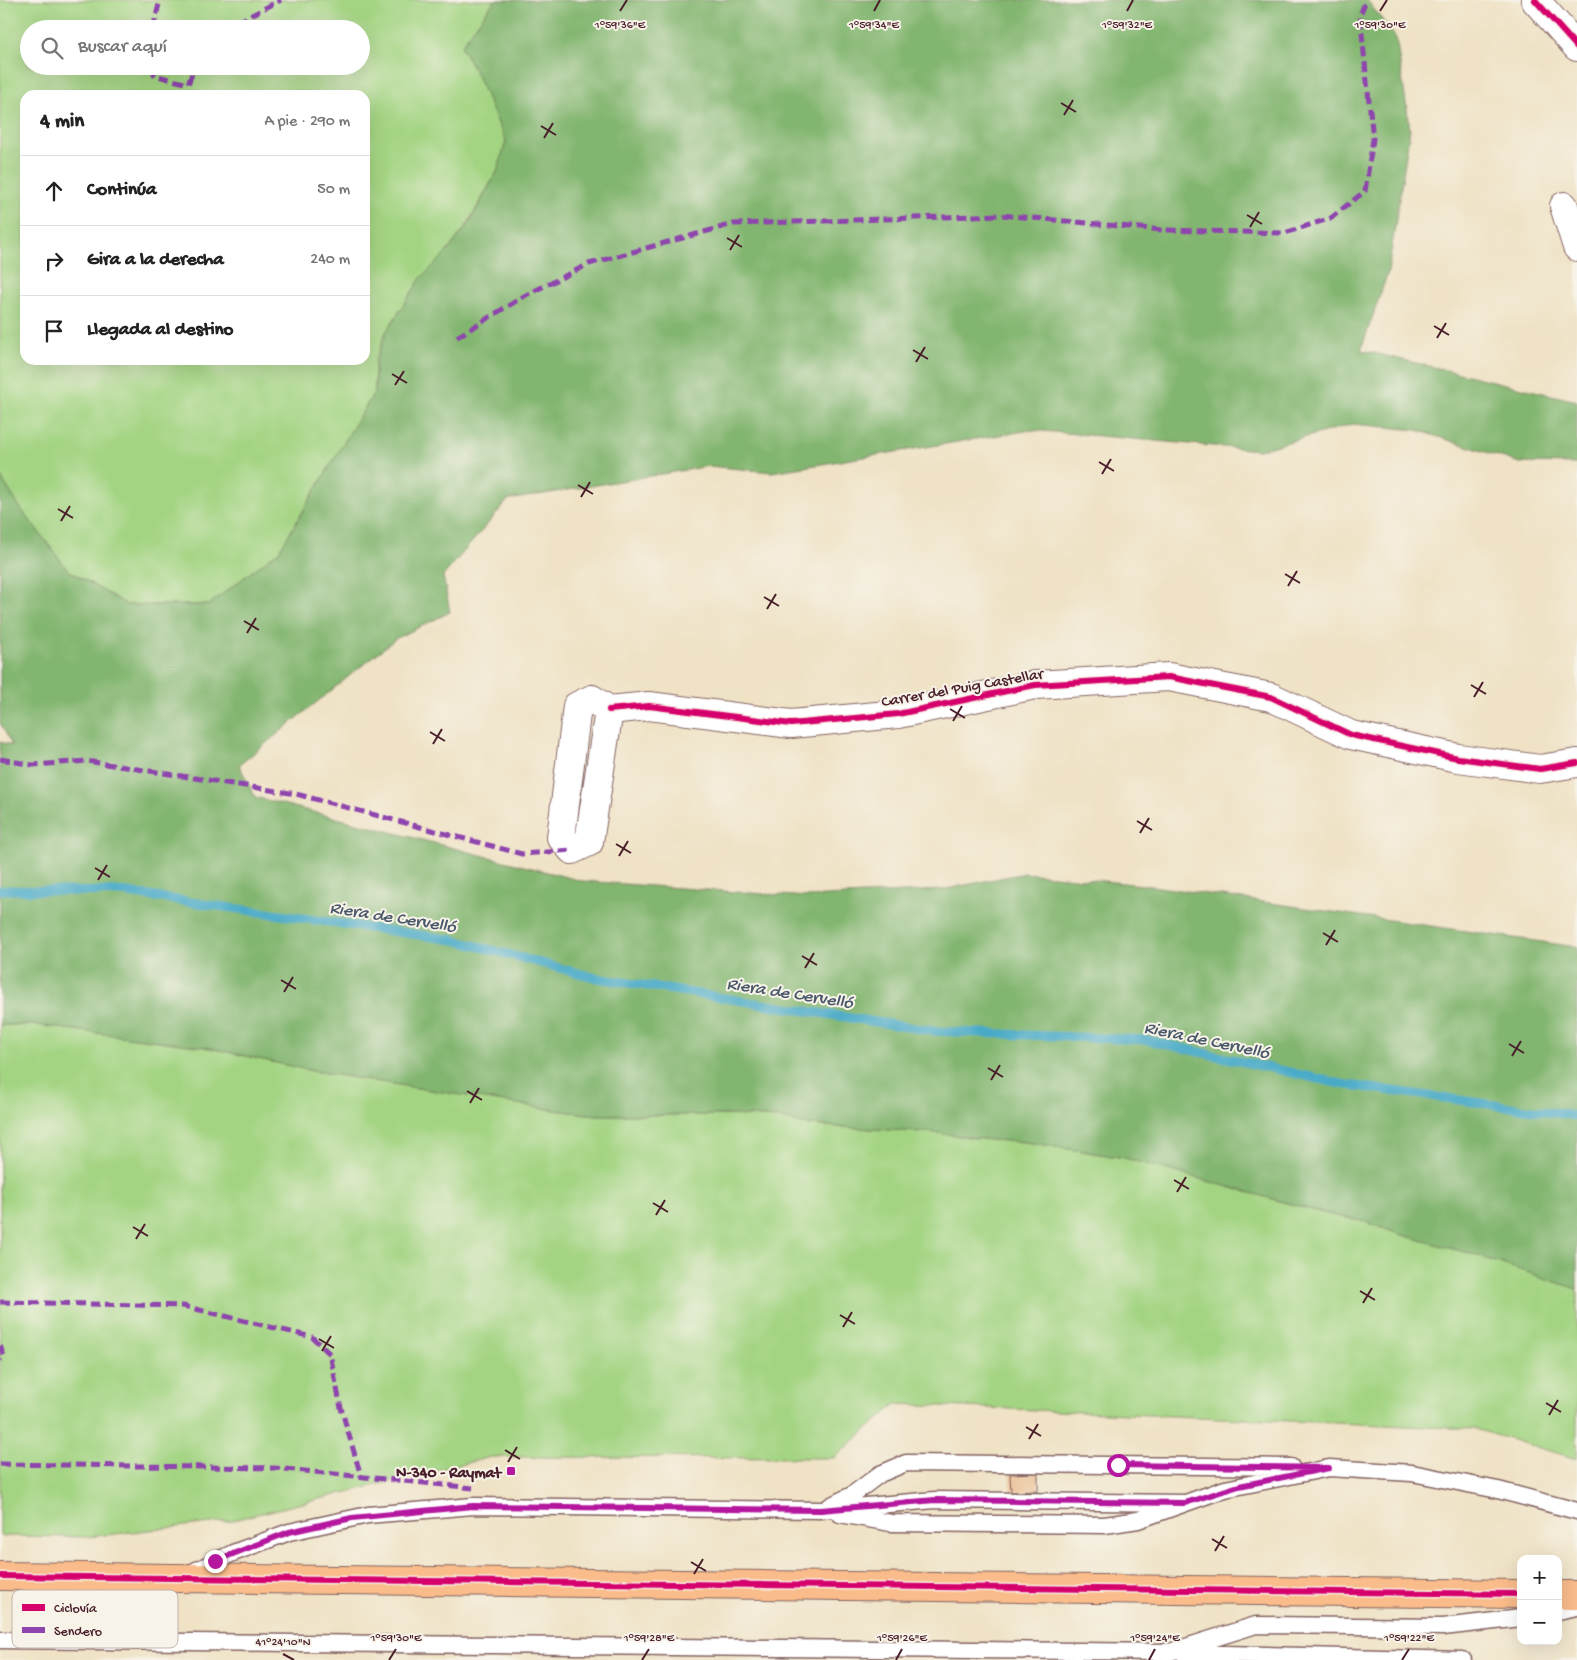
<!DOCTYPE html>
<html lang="es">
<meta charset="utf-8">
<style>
:root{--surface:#fff;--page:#f6f6f6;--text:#222;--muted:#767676;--line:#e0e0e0}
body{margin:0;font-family:"Gochi Hand",sans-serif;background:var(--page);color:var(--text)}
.controls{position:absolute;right:15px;bottom:15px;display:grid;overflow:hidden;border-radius:10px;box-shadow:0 5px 20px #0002}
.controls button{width:45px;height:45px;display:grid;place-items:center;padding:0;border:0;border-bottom:1px solid var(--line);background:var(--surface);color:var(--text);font:25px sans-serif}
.stop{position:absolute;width:15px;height:15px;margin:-11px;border:4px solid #b5179e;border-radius:50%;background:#fff}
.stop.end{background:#b5179e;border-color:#fff;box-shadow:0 1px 5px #0008}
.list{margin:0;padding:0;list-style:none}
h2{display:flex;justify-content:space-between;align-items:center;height:65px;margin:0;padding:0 20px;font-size:21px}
h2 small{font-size:16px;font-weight:400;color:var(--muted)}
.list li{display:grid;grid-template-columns:32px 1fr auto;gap:15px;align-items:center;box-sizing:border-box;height:70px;padding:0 20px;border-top:1px solid var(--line)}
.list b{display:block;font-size:19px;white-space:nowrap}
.list em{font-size:16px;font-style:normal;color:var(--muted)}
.icon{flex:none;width:28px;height:28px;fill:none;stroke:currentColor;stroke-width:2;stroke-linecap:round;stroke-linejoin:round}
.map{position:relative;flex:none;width:1577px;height:1660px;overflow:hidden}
.search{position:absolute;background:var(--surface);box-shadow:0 5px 20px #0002;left:20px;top:20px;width:350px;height:55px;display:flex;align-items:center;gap:12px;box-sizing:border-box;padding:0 18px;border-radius:28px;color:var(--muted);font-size:19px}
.panel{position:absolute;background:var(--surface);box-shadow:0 5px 20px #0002;left:20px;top:90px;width:350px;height:275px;border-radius:15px}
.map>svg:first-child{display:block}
.green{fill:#a3d482;stroke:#767a56;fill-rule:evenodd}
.forest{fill:#82b670;stroke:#666a4e}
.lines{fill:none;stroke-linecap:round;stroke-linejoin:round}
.stream{stroke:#48aac8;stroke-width:9}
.building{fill:#e6ad76}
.lane-casing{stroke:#846361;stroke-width:19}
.street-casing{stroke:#846361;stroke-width:30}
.primary-casing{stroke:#846361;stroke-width:30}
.lane{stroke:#fff;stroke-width:16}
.street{stroke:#fff;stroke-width:28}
.primary{stroke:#f9bc8a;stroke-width:28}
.quiet{stroke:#8e44ad;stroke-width:5;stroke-dasharray:10 5;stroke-linecap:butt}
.cycleway-casing{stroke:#f7f3e8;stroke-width:9}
.cycleway{stroke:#d6006c;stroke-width:6}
.route{stroke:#b5179e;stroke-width:6}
.ticks{fill:none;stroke:#4a1f2b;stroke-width:2}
.poi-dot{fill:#b5179e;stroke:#f7f3e8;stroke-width:2}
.labels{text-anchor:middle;stroke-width:4;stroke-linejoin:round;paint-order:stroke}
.street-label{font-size:16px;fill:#4a1f2b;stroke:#f7f3e8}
.poi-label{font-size:16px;font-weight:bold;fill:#4a1f2b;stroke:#f7f3e8;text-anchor:end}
.water-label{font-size:18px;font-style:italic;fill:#49576a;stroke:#f7f3e8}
.key{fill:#f7f3e8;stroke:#c3b3af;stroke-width:1}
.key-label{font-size:14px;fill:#4a1f2b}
.ticks-label{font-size:12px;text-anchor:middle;fill:#4a1f2b;stroke:#f7f3e8;stroke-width:4;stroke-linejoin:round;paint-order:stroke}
</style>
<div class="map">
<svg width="1577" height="1660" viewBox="0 0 1577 1660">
<rect width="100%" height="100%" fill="#f7f3e8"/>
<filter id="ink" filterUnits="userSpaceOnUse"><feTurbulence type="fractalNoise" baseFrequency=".02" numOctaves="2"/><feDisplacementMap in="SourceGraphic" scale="10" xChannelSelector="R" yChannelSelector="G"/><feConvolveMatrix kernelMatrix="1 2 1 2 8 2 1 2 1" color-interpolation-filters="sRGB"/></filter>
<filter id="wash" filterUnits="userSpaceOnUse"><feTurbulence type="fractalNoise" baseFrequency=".0096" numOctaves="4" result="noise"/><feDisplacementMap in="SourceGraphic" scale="20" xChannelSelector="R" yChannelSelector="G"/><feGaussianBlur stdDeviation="1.12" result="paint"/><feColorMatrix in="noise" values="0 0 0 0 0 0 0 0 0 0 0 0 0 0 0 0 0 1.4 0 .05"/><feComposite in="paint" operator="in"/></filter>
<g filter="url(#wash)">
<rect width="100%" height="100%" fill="#efe2c5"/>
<path class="green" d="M0,0H495L461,46L477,75L506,141L498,170L467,225L446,253L421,278L386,332L375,362V391L279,551L208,605H127L68,570L21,509L0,476ZM29,29H361V66H29ZM25,95H365V360H25Z
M0,1025H36L205,1047L313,1071L554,1110L597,1115H732L778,1118L808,1125L938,1133L991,1140L1026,1142L1125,1158L1323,1213L1366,1222L1399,1234L1472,1254L1577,1289V1459L1475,1429L896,1404L834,1458L491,1457L229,1521L88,1537L0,1536Z"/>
<path class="forest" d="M495,0H1367L1396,38L1410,129L1388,272L1361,350L1577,401V464L1520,463L1417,430L1353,424L1259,450L1031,430L772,472L709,466L508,500L443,576L450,612L395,639L239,765L255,797L582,881L807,897L941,890L1025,873L1152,886L1577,947V1289L1472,1254L1399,1234L1366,1222L1323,1213L1125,1158L1026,1142L991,1140L938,1133L808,1125L778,1118L732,1115H597L554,1110L313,1071L205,1047L36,1025H0V742L12,745L0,723V476L21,509L68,570L127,605H208L279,551L375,391V362L386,332L421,278L446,253L468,225L498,170L506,141L477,75L461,46Z"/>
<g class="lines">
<path class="stream" d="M0,890L121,892L454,940L597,978L933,1031L1147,1040L1341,1084L1577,1116"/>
</g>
<g id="blocks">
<path class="building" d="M1038,1473V1491L1011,1492L1010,1474Z"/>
</g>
</g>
<g filter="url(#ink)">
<use href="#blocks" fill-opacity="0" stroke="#846361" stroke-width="1"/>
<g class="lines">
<g class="lane-casing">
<path id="lane" d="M830,1506L852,1495L880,1474L906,1463L1291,1467
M840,1514L891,1523L1105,1525L1138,1520L1225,1489L1329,1468L1412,1473L1498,1490L1577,1511
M188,1574L233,1553L289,1532L368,1515L473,1506L821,1510L935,1500L1185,1503
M1558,1611L1577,1607
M0,1640L1170,1652L1256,1625L1443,1627L1521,1618
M1183,1653L1463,1660"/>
</g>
<g class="street-casing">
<path id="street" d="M1535,0L1577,47
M1564,206L1577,247
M592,699L609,710L589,842L572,850L561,837L577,706Z
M609,710L649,706L791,724L898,714L1035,685L1169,677L1271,697L1351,735L1458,758L1540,769L1577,763"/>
</g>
<g class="primary-casing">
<path id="primary" d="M0,1576L1521,1594
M1558,1595H1577"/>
</g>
<use href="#lane" class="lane"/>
<use href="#street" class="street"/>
<use href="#primary" class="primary"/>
<path class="quiet" d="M153,29L160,0
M224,29L281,0
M154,66V75L188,84L195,66
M457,337L526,295L589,264L733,224L1001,215L1162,230L1285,233L1331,218L1365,191L1373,139L1360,15L1366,0
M0,759L33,765L87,761L296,794L522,854L572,850
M0,1302L183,1306L312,1337L330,1354L341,1408L361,1476
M0,1346L4,1356L0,1360
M0,1464L274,1468L473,1488"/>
<g class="cycleway-casing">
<path id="cycleway" d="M1535,0L1577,47
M609,710L649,706L791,724L898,714L1035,685L1169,677L1271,697L1351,735L1458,758L1540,769L1577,763
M0,1576L1521,1594"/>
</g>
<use href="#cycleway" class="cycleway"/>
</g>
</g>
<g class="lines" filter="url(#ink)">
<path class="route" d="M215,1561L289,1532L352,1518L473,1506L821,1510L935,1500L1185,1503L1239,1486L1329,1468L1118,1465"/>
</g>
<path class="ticks" d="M620,11L627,0M874,11L880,0M1127,11L1133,0M1380,11L1387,0M1061,103L1076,112M1064,115L1073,100M541,126L556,135M544,138L553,123M1247,215L1262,224M1250,227L1259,212M727,238L742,247M730,250L739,235M1434,326L1449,335M1437,338L1446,323M913,350L928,359M916,362L925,347M392,374L407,383M395,385L404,371M1099,462L1114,471M1102,474L1111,459M578,485L593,494M581,497L590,482M58,509L73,518M61,521L70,506M1285,574L1300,583M1288,586L1297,571M764,597L779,606M767,609L776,594M244,621L259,630M247,633L256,618M1471,685L1486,694M1474,697L1483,682M950,709L965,718M953,721L962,706M430,732L445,741M433,744L442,729M1137,821L1152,830M1140,833L1149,818M616,844L631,853M619,856L628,841M95,868L110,877M98,880L107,865M1323,933L1338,942M1326,945L1335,930M802,956L817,965M805,968L814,953M281,980L296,989M284,992L293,977M1509,1044L1524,1053M1512,1056L1521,1041M988,1068L1003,1077M991,1080L1000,1065M467,1091L482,1100M470,1103L479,1088M1174,1180L1189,1189M1177,1192L1186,1177M653,1203L668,1212M656,1215L665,1200M133,1227L148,1236M136,1239L145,1224M1360,1291L1375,1300M1363,1303L1372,1288M840,1315L855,1324M843,1327L852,1312M319,1339L334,1348M322,1351L331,1336M1546,1403L1561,1412M1549,1415L1558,1400M1026,1427L1041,1436M1029,1439L1038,1424M505,1450L520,1459M508,1462L517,1447M1212,1539L1227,1548M1215,1551L1224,1536M691,1562L706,1571M694,1574L703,1559M283,1654L294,1660M389,1660L396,1649M642,1660L649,1649M896,1660L902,1649M1149,1660L1155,1649M1402,1660L1409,1649"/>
<rect class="poi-dot" x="506" y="1466" width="10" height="10" rx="2.5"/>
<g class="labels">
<g class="street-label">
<text transform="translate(962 686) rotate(-10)" y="6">Carrer del Puig Castellar</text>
</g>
<g class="poi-label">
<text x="501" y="1477">N-340 - Raymat</text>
</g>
<g class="water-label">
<text transform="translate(393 916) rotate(9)" y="6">Riera de Cervelló</text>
<text transform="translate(790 992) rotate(9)" y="6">Riera de Cervelló</text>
<text transform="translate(1207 1039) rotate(12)" y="6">Riera de Cervelló</text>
</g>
</g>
<rect x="12" y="1590" width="166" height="58" rx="8" class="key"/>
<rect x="22" y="1604" width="23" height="7" fill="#d6006c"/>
<rect x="22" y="1627" width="23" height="6" fill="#8e44ad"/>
<g class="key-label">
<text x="54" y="1612">Ciclovía</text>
<text x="54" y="1635">Sendero</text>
</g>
<g class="ticks-label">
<text x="874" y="28">1°59'34"E</text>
<text x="620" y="28">1°59'36"E</text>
<text x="1127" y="28">1°59'32"E</text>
<text x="1380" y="28">1°59'30"E</text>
<text x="396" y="1641">1°59'30"E</text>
<text x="649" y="1641">1°59'28"E</text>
<text x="902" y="1641">1°59'26"E</text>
<text x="1155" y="1641">1°59'24"E</text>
<text x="1409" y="1641">1°59'22"E</text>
<text x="283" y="1645">41°24'10"N</text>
</g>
</svg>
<div class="controls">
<button>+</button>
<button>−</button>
</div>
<div class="stop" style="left:1118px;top:1465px"></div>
<div class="stop end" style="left:215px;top:1561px"></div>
<div class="search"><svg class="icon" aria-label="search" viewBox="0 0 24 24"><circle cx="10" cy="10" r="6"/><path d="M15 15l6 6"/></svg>Buscar aquí</div>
<section class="panel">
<h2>4 min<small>A pie · 290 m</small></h2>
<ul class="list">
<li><svg class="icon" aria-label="ahead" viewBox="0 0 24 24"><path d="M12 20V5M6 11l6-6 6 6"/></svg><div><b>Continúa</b></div><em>50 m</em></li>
<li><svg class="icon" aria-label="right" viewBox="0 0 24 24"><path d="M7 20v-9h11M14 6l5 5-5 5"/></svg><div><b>Gira a la derecha</b></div><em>240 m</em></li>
<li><svg class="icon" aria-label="arrive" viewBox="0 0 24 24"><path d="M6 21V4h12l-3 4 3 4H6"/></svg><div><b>Llegada al destino</b></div></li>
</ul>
</section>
</div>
